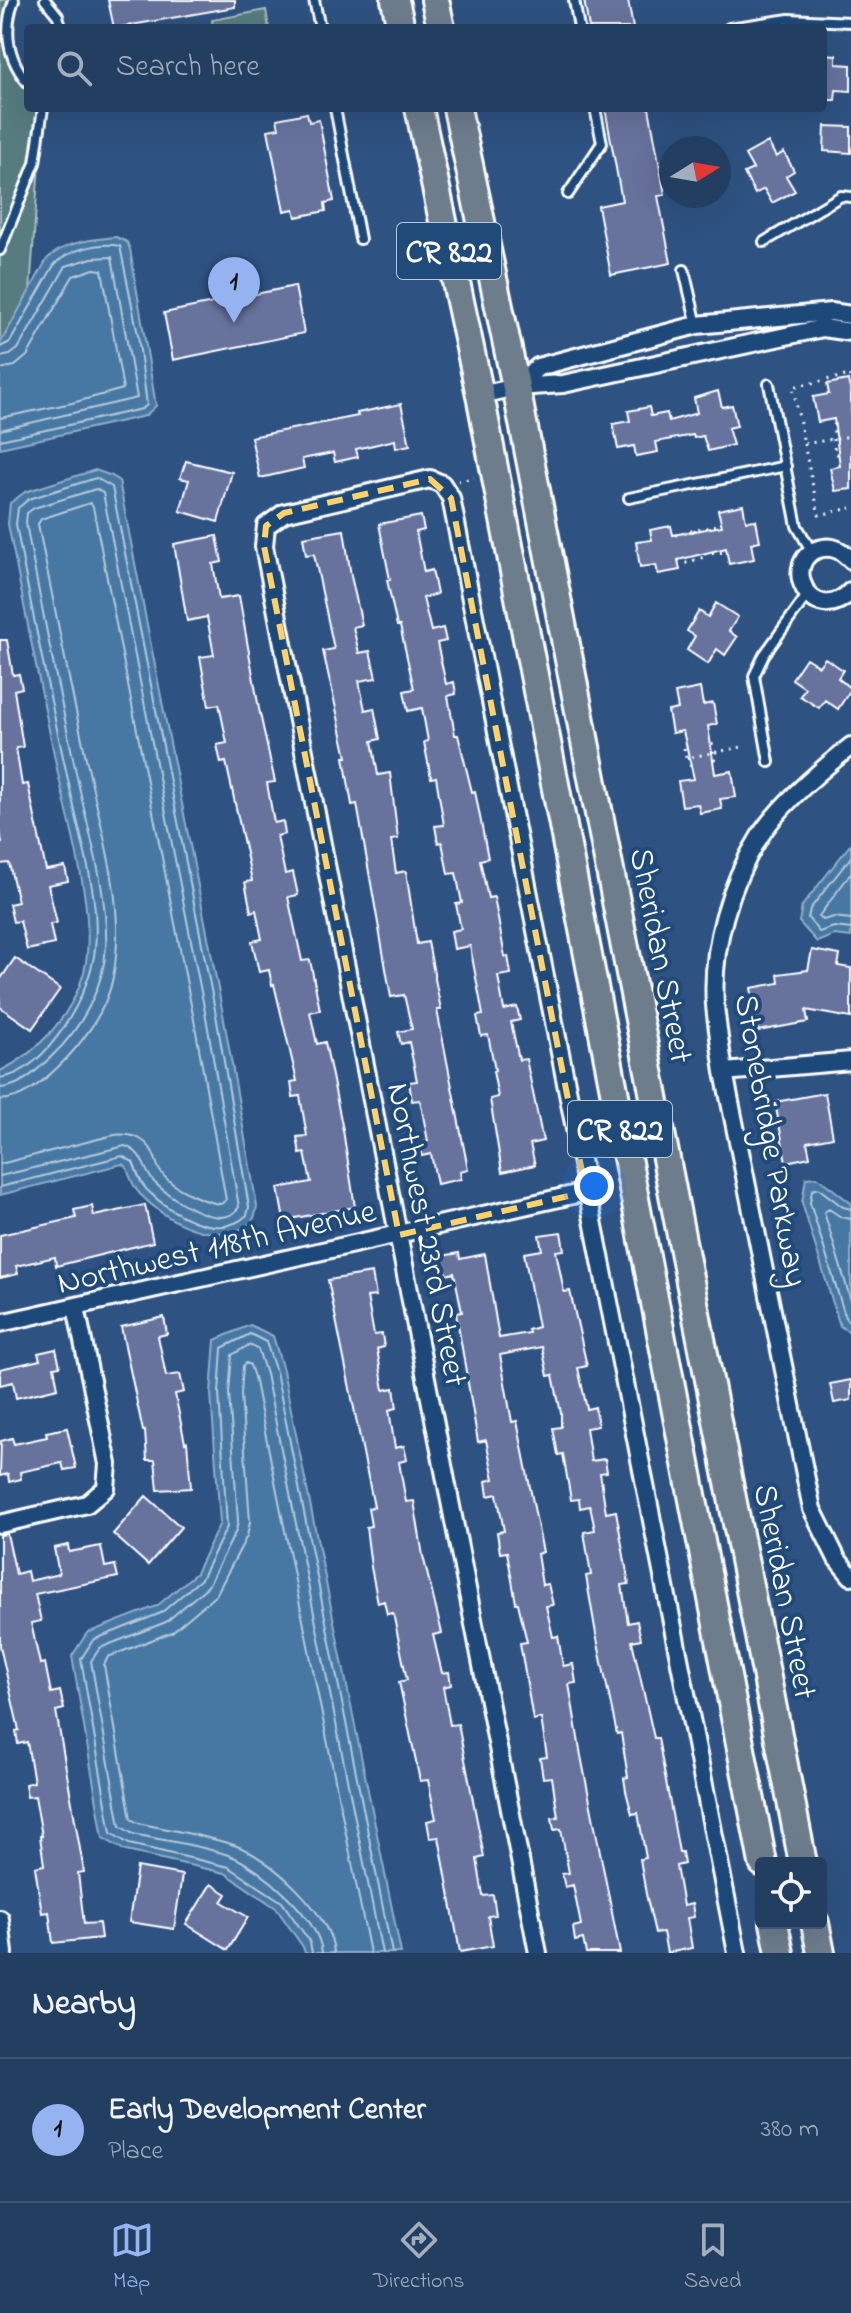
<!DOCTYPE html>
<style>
:root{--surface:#223e61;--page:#2e496a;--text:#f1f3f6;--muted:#a2aebd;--line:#3f5776;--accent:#95b2f1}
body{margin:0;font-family:"Indie Flower",sans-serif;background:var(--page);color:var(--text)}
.controls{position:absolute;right:24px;bottom:24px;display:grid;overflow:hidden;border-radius:8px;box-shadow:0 8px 32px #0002}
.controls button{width:72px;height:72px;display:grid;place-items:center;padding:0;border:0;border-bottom:2px solid var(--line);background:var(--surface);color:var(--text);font:40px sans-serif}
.compass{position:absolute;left:659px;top:136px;width:72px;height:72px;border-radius:50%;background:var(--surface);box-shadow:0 8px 32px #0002;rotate:79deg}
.you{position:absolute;left:594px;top:1186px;width:28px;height:28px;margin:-20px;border:6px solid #fff;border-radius:50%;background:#1a73e8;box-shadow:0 0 0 12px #1a73e833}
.badge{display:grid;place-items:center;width:52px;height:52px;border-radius:50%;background:var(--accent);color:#111;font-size:26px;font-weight:700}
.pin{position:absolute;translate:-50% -66px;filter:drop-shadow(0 2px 4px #0008)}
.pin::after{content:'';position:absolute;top:42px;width:28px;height:24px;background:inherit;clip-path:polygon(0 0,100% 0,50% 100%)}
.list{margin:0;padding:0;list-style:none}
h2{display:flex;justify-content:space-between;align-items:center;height:104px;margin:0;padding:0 32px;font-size:34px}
h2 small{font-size:26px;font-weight:400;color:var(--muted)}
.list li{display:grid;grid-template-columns:52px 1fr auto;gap:24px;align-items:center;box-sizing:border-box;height:144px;padding:0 32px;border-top:2px solid var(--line)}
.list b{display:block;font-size:30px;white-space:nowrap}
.list p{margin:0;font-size:26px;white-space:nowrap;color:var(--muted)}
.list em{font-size:26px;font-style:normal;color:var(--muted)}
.icon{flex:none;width:44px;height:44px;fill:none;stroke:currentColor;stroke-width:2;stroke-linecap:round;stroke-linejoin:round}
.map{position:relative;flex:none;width:851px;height:1953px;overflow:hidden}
.search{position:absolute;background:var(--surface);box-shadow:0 8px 32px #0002;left:24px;right:24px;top:24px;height:88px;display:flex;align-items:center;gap:20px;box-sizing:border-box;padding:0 28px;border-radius:8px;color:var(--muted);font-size:30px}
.sheet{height:248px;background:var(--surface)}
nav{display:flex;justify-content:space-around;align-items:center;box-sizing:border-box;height:112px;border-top:2px solid var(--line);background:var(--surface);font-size:22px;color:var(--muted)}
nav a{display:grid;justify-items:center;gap:4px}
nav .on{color:var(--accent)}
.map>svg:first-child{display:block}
.green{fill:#567b80;stroke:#aabdc0;stroke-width:2}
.water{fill:#4678a3;stroke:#90aec8;stroke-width:2}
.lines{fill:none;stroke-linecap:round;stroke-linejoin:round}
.shore{stroke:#b5c9da;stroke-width:2}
.building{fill:#68739d;stroke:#fff;stroke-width:2}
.service-casing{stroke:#fff;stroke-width:14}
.minor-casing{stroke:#fff;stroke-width:22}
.primary-casing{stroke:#fff;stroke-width:32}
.path{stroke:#fff;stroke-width:3;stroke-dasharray:2 6;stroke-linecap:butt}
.service{stroke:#1f4a7a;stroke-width:8}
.minor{stroke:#1f4a7a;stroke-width:16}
.primary{stroke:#6d7d8c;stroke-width:26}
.marked{fill:none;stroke:#ffd166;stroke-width:6;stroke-dasharray:16 10;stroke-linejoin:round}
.labels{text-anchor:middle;stroke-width:8;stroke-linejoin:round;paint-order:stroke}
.shield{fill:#1f4a7a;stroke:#bcc9d7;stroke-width:2}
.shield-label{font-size:32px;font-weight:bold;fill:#fff}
.street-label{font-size:34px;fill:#fff;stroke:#1f4a7a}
</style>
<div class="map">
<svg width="851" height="1953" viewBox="0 0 851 1953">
<rect width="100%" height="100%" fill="#2e5281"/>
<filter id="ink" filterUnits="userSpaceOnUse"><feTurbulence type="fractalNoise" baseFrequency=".0125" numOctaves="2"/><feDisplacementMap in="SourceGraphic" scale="16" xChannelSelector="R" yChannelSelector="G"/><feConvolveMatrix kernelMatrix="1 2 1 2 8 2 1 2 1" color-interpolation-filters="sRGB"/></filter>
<g filter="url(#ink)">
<path class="green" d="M0,0H14L6,37L28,83V108H43L30,291L0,344Z
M266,10L269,28H213L212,20Z"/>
<path class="water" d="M116,237L127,242L130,249L156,406L145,416L0,448V344L47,259C66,241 90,240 116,237Z
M95,470L112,476L119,481L223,1014L257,1206C255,1221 250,1227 235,1231C201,1240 163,1218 140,1194C132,1186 130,1176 126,1166L122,1164L0,1195V1071C38,1053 73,1014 84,972C98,917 69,825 57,769C40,687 24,606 8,524L10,503L25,492Z
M851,844V937L834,935L817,942L799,922L802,906Z
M817,1177L851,1203V1333L840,1326L802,1203L806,1178Z
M250,1325L273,1336L283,1370L401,1953H305L303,1947L276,1908L225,1873L126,1851L103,1838L72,1656L87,1633L157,1606L196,1573L220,1523L211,1393L215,1340Z"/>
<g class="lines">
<path class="shore" d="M0,347L10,342L54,265C69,249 99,242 120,246L138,335L147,405L142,409L0,440
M0,357L10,355L18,349L66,266L92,258L112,257L137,398L0,430
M0,369L15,366L27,356L73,276L94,269L102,270L123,389L72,403L0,418
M851,857L810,909L808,918L819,932L834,927L851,929
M851,873L819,916L823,920L834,917L851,919
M0,1078C47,1073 92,990 95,948C100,899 82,845 72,798C52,707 32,616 16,524L18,508L29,499L96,478L112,487L216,1015L249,1207L247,1215C218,1243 169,1212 147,1190C139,1182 137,1171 133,1162L122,1156L0,1187
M0,1088C21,1087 36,1071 51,1057C81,1029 104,988 106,946C108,895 91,841 80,791C61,702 42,613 26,523L27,513L34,508L96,489L103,493L206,1017L239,1207C223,1234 171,1198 156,1184C142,1171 146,1153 125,1146L0,1176
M0,1100C23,1099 41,1083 57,1068C81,1045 107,1011 113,977C127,908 102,834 88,767C70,686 54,605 38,524L41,519L90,503L93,507L194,1020L226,1200L221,1204C203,1202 170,1187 160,1171C157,1166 156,1159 153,1153C145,1136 127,1132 110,1136L0,1164
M851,1209L843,1207L818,1188L812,1190L810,1203L846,1319L851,1324
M851,1219L841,1217L829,1209L824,1212L851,1301
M312,1953L310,1942L282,1902L229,1867L129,1844L111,1833L81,1659L93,1640L161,1613L201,1579L227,1527L219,1393L222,1348L250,1334L266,1342L276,1372L392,1953
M322,1953C320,1919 261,1868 231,1856C201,1845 165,1841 133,1834L120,1826L91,1661L100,1648L166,1622L208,1586L236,1531L238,1521L229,1393L232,1355L249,1345L258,1349L266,1374L382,1953
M334,1953C333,1915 268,1856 234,1845C203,1835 169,1830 138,1823L131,1819L104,1665L108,1657L172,1632L216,1595L247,1536L250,1522L241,1394L243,1366L246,1363L250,1365L254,1377L370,1953"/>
</g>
<path class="building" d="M108,0H235V7L114,28Z
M584,0H628L633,28H589Z
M823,54L836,55V64L851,65V91L836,90L835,100H823Z
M605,108H649L665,195L658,196L671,263L611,275L598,206L622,201Z
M307,113L309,122L319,120L334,201L325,203L326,211L296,217L294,209L284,211L268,130L279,128L277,119Z
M825,126L851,127V153L824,151Z
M768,142L776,157L784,152L794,171L786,176L795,191L772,203L764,189L755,194L744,173L753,169L745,155Z
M295,286L304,333L173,360L164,313Z
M848,380L851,394V489L835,491L830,468L840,466L834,419L818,422L813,397L829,394L827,384Z
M718,391L722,407L732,405L737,426L728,428L733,445L708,451L703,436L694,438L693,435L656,442L658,452L636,456L634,446L618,449L613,424L630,421L628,411L649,407L651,416L667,413L669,421L697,413L694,398Z
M401,404L410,445L396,448L395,440L356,449L358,457L335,462L333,453L302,459L304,468L260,478L251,437L358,416L357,413Z
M186,461L232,472L218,522L180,511L189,480L180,478Z
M743,505L746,521L756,520L760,541L751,543L754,559L729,564L726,548L678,560L680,570L658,574L656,565L640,567L636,542L652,540L650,530L671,526L673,535L722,526L718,510Z
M421,516L424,530L416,532L424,572L432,570L437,594L423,598L431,631L443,628L446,641L437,643L446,684L454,682L456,694L448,696L455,735H458L472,792L475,791L488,858L480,860L488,898L494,897L505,957L508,956L511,974L498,976L504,1010L517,1007L520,1020L511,1022L519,1060L526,1059L543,1141L530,1144L535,1165L502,1172L490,1099L498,1097L493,1071L495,1070L488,1035L481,1036L477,1016L483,1015L470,946L454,949L451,931L461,929L456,904L462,903L456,873L448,874L442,842L438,843L435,826L444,825L436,777L431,778L424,742L428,741L422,708L408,711L404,691L414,689L400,626H397L387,580H390L379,524Z
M344,530L351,576L362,625L353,627L359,653L370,651L376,678L359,681L365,710L374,708L380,739L372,741L378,775L390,773L398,839L391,840L396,873L406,871L417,944L428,942L441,1010H437L468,1169L460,1171L461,1179L437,1184L431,1154L422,1156L420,1143L428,1141L420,1100L412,1101L409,1082L417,1081L409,1042L401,1044L398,1032L412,1029L404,995L391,997L357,804L352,805L344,757H347L323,651L334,649L314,554L306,555L303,537Z
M217,536L222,562L213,564L219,599L239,596L259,709L275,782L267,783L274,823L283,821L285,834L277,836L285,874L293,872L298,895L288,897L302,961L310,960L320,1010L310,1012L317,1044L325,1042L343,1130L355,1207L284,1220L278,1188L311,1182L305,1153L300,1154L297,1137L307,1136L300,1096L293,1097L291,1082L297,1081L274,984L272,985L269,970L259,972L252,941L262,939L256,910L251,912L245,882L252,881L226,762L221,763L217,745L227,743L219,704L209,706L200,657L214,655L207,617L187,621L174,544Z
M716,603L738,617L729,631L737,637L725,655L717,649L708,664L687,650L695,636L687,631L699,611L708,617Z
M0,640H7L13,675L19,674L22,688L14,690L23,747L16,748L22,785L28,784L46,870L65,867L68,881L48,885L57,923L50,924L54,944L27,950L20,921L13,922L9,904L18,902L9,863L0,864V844L2,843L0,831Z
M806,658L819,666L825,658L843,670L838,678L851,689L838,709L825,700L819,708L800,696L805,688L792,679Z
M700,688L703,705L713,703L717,724L708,726L715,774L732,771L736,797L720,799L722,809L700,813L698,804L682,806L678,781L694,779L683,731L672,733L668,711L678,709L675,693Z
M812,950L840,955L838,966L851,968V1018L806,1010L808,1022L758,1031L751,988L779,983L778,974L808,970Z
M15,958L60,989L32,1029L0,1007V980Z
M825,1093L833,1137L807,1142L810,1157L786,1162L775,1102Z
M145,1205L153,1242L56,1266L55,1257L16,1266L18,1274L0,1278V1235L76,1218L74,1210L92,1206L94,1216Z
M561,1232L564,1250L556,1251L564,1292L570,1291L587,1366L578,1368L587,1409L595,1407L598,1426L586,1428L591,1461L605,1459L607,1472L600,1473L606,1513L616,1511L629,1584L622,1585L628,1623L637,1621L641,1639L632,1641L654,1738H658L679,1852H682L684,1864L676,1866L683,1906L692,1904L694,1917L687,1918L692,1948L667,1953L663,1932L655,1933L646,1894L640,1859L646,1858L638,1813L632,1814L626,1791L624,1778L628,1777L621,1733L617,1734L596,1634L586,1576L591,1575L584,1532L595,1530L590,1506L580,1508L579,1499L571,1500L563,1454L558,1455L553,1428L561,1427V1413L553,1375L548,1376L542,1347L500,1355L512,1422L517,1421L538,1528L543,1552L537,1554L542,1585L548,1584L553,1605L546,1606L553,1637L558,1636L563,1666L573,1664L576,1683L569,1684L581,1756L620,1953H586L583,1939L575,1941L573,1927L581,1925L573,1885L565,1887L562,1874L569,1873L561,1829L554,1830L552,1818L558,1817L552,1777L543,1778L540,1758L547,1757L541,1718L533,1720L520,1643L527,1642L518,1603H516L507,1552L500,1553L497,1532L504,1531L497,1494L488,1496L486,1481L494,1479L486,1440L478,1442L476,1430L456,1313L462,1312L454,1273L446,1275L442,1256L459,1253L460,1259L485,1254L499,1338L529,1333L528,1330L538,1327L524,1253L542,1250L539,1235Z
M372,1273L376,1296L367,1297L374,1335L382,1334L384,1347L377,1349L384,1390L394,1388L397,1408L389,1410L395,1448L404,1446L407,1460L399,1462L406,1502L414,1501L423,1556L442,1633L433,1635L442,1673L449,1672L451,1685L443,1687L450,1725L458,1724L481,1841L484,1857L477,1859L483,1896L493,1895L496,1915L488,1916L493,1946L460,1952L439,1837L430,1838L427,1821L436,1819L428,1780L420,1781L399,1682L407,1680L393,1613L387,1614L384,1601L378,1603L371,1567L366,1527L371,1526L368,1508L374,1507L328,1280Z
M164,1317L167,1334L158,1336L166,1376L180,1374L184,1392L175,1394L185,1443L187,1442L191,1488L158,1490L155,1460H147L145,1431H143L121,1327Z
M56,1349L60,1366L54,1367L58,1388L16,1398L13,1382L0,1385V1369L40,1360L38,1353Z
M851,1380V1400L834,1403L830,1384Z
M67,1428L76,1468L64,1470L62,1463L20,1472L21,1479L9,1482L8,1474L0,1476L1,1441L12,1438L14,1444L47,1437L46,1432Z
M146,1496L181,1527L148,1565L113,1534Z
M7,1534L16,1574L27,1571L29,1581L59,1574L54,1548L68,1545L69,1552L101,1546L105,1567L115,1565L118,1577L35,1594L41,1621L31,1623L40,1664L45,1663L51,1693L60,1691L64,1709L56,1711L84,1872L78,1873L84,1924L99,1923L101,1938L53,1943L49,1912L42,1913L35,1867L44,1865L40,1836H42L35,1796L27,1797L25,1784L34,1782L27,1742L18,1744L16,1731L19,1730L0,1646V1535Z
M137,1867L182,1875L174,1929L129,1922Z
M211,1884L227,1894L222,1902L248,1917L228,1950L186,1924Z"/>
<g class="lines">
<g class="service-casing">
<path id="service" d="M14,0C3,31 7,58 28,83
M45,0L58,16L61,28
M314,0L320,28
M574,0L579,28
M729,28L789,19L851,22
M335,108L360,239
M568,194L602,143L595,108
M764,242L841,196L851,197
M0,250L35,163L43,108
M684,270L697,325
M769,384L797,526L812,552
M629,498L786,466
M769,762L754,676L764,655L808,594"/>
</g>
<g class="minor-casing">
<path id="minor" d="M516,387L538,367L697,325L831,312L851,315
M480,395L516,387L563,384L823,328L851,332
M851,560C843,552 835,546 823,548C776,557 811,632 851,591
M851,746C822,769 780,804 760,836C729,885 711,947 715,1005C717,1027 721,1050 724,1072L812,1509L837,1559L851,1576
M724,1072L851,1061
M0,1323L586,1192
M0,1524L87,1504L106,1488L108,1464L76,1307
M0,1919L4,1953
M538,1953L264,546L266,526L284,513L430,479L442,484L451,498L737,1953"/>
</g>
<g class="primary-casing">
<path id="primary" d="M395,0L401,28
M435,0L441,28
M419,108L480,395L763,1863
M457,108L516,387L803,1863
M774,1923L780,1953
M815,1923L821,1953"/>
</g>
<path class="path" d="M850,378V375L793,387L804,444L851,436
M835,425L832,426L836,439
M833,439L835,454H838
M804,444L819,515L851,508
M458,481L474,478
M675,535L721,524
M704,554L727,552
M678,560L686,563L704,557
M712,743L715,763
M684,748L686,758L742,747
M688,757L691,768"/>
<use href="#service" class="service"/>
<use href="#minor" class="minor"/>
<use href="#primary" class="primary"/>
</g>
</g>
<path class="marked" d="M430,479L451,498L586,1192L399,1235L264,546L266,526L284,513Z"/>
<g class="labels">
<g class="shield">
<rect x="397" y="223" width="104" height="56" rx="6"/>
<rect x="568" y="1101" width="104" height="56" rx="6"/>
</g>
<g class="shield-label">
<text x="449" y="262">CR 822</text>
<text x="620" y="1140">CR 822</text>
</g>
<g class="street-label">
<text transform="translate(663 955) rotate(79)" y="12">Sheridan Street</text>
<text transform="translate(773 1140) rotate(80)" y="12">Stonebridge Parkway</text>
<text transform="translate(429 1234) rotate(79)" y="12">Northwest 23rd Street</text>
<text transform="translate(216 1245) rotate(-13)" y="12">Northwest 118th Avenue</text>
<text transform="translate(787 1591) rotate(79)" y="12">Sheridan Street</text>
</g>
</g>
</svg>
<div class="controls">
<button><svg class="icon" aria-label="locate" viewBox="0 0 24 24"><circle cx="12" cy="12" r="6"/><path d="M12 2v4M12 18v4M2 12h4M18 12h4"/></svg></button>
</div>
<svg class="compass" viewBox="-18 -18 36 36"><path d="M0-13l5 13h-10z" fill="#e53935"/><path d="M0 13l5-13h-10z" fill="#a2aebd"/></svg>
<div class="you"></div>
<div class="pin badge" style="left:234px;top:323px">1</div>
<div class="search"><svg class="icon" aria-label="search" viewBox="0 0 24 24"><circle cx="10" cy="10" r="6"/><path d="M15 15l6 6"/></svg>Search here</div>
</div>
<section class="sheet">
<h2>Nearby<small></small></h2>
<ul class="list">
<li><span class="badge">1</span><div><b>Early Development Center</b><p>Place</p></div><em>380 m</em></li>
</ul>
</section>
<nav>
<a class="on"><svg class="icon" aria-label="map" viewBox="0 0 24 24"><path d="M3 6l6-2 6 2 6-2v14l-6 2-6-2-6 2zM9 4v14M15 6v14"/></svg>Map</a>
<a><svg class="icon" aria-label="directions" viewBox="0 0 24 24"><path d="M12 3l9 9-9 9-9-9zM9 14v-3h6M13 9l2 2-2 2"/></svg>Directions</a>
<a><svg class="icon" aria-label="saved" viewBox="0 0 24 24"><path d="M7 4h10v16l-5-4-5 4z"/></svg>Saved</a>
</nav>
